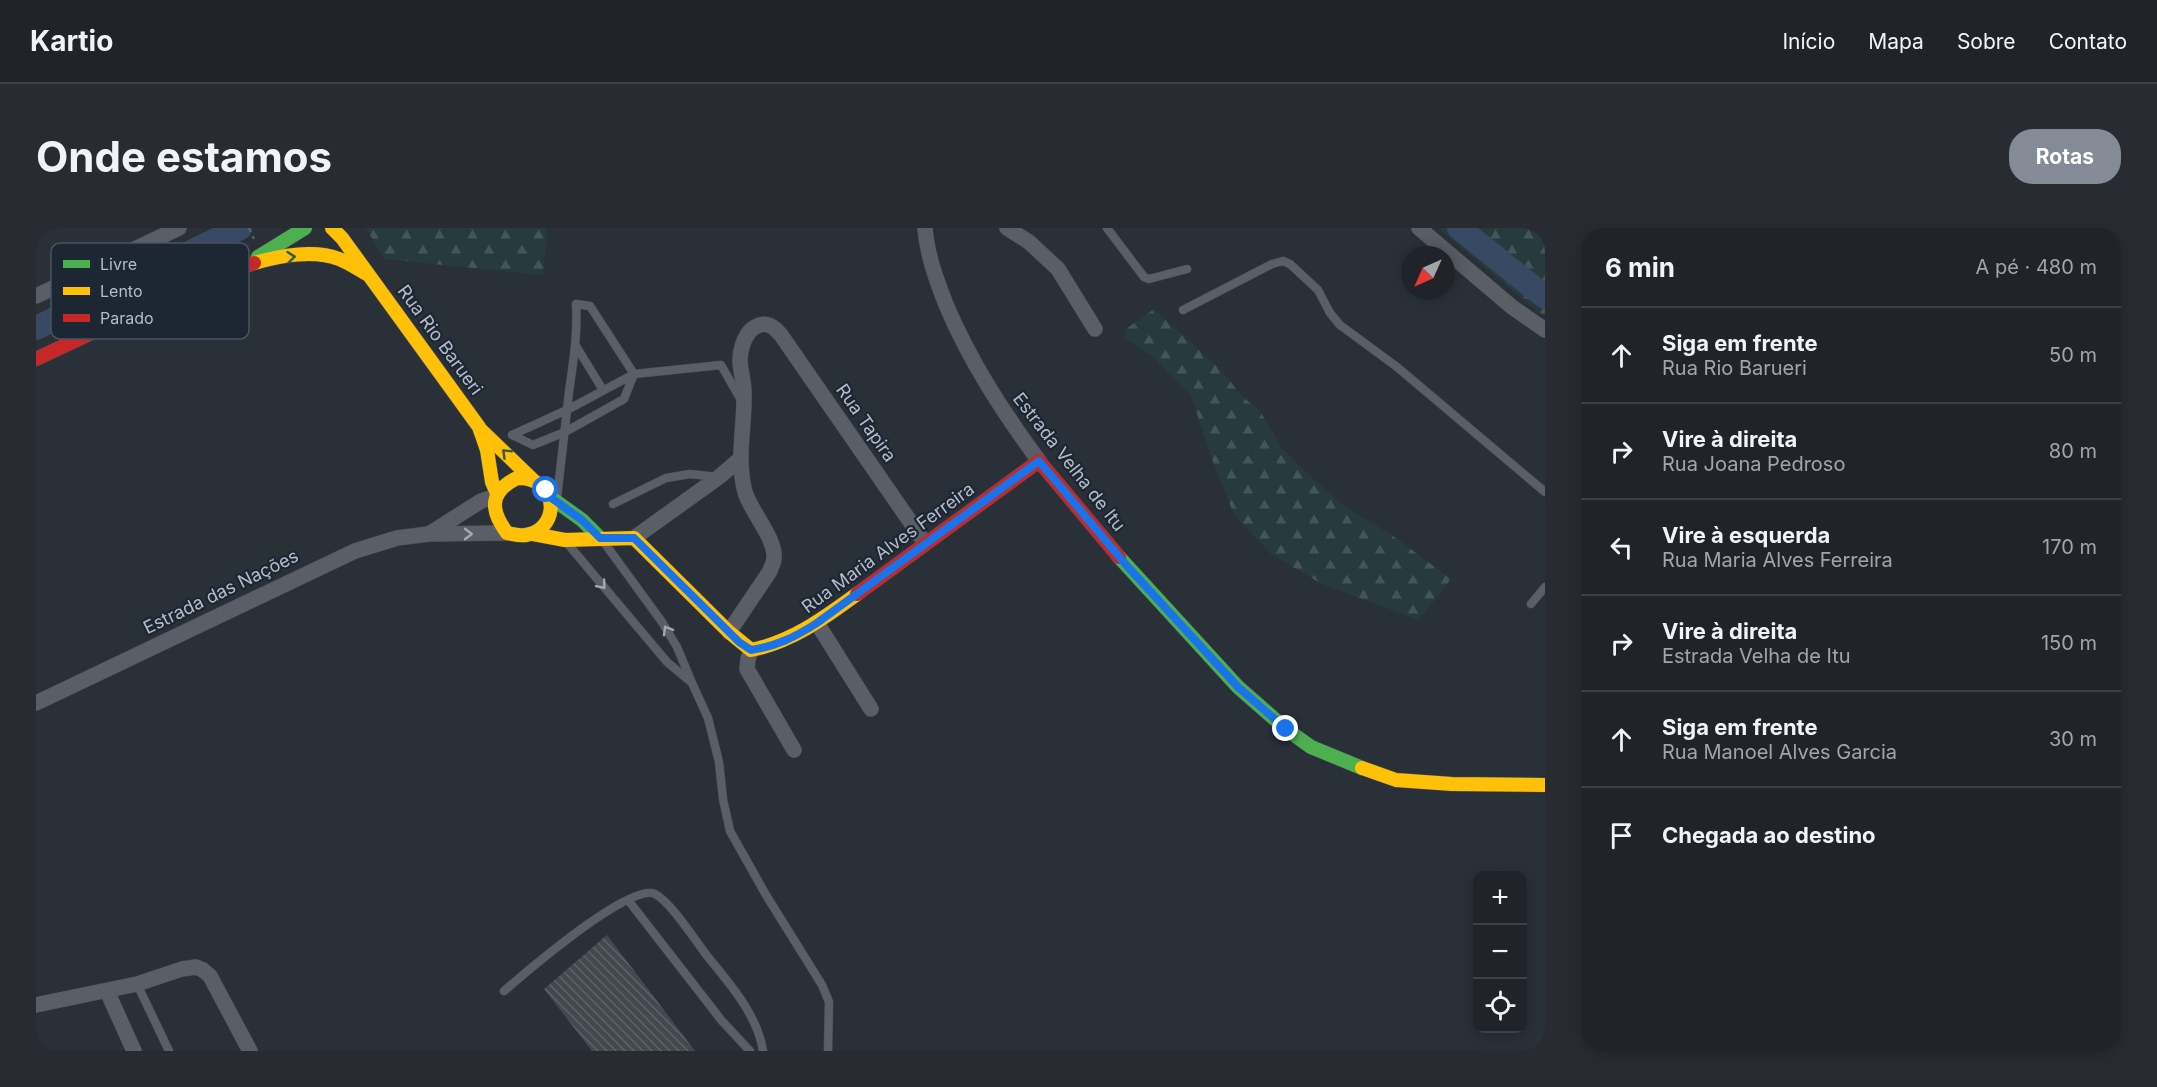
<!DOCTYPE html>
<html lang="pt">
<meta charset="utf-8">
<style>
:root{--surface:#20242a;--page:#282c32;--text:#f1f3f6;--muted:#a2a4a8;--line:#3d4147;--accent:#848b96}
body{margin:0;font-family:Inter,sans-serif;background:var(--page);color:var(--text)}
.controls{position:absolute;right:18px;bottom:18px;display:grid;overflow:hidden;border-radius:12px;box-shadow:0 3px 15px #0003}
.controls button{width:54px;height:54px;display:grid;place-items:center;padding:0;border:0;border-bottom:2px solid var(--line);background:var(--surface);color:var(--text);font:30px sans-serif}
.compass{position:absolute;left:1365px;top:18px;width:54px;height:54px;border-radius:50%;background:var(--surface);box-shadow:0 3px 15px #0003;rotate:225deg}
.stop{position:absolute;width:18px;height:18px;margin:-14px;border:4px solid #1a73e8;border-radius:50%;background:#fff}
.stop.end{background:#1a73e8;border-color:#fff;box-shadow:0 2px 6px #0008}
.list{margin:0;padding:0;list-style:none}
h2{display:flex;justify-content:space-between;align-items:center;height:78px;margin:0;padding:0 24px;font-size:26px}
h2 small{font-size:20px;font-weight:400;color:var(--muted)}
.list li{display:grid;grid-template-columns:39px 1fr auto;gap:18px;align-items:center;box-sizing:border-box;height:96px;padding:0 24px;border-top:2px solid var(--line)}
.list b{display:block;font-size:22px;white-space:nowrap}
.list p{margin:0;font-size:20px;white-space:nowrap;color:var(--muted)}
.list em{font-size:20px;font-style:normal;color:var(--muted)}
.icon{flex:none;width:33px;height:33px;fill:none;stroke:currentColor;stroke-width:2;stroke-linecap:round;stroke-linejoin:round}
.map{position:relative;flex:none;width:1509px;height:823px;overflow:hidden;border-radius:24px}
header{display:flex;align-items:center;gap:36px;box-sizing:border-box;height:84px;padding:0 30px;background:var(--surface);border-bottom:2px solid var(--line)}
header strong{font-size:28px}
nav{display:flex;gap:33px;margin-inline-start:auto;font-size:21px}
.intro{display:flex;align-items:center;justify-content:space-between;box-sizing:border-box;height:144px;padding:0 36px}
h1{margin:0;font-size:42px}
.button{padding:15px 27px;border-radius:24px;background:var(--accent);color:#fff;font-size:21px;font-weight:700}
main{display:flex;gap:36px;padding:0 36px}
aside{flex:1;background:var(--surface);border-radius:24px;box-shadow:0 3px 15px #0003}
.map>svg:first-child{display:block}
.forest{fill:url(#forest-firs)}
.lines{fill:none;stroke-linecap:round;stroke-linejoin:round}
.river{stroke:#384963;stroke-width:24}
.building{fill:url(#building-back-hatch)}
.lane-casing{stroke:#484c53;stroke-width:9}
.street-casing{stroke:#484c53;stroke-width:16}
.fast-casing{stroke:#484c53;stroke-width:15}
.slow-casing{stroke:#484c53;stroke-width:15}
.jam-casing{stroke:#484c53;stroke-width:15}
.path{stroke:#5d636a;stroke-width:2;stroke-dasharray:4.5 4.5;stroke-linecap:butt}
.lane{stroke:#5a5e66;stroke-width:8}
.street{stroke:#5a5e66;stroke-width:15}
.fast{stroke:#4caf50;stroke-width:14}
.slow{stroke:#ffc107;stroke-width:14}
.jam{stroke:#c62828;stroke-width:14}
.oneway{stroke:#305d3f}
.oneway2{stroke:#a2a9b5}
.route{stroke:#1a73e8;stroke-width:8}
.labels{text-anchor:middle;stroke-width:4.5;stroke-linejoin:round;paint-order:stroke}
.street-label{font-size:18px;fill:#b4bcc9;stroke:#1d2633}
.key{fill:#1d2633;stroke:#4a5360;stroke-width:1.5}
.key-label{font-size:16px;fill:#b4bcc9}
</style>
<header>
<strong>Kartio</strong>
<nav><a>Início</a><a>Mapa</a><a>Sobre</a><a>Contato</a></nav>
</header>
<div class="intro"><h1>Onde estamos</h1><a class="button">Rotas</a></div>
<main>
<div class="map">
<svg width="1509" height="823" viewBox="0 0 1509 823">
<defs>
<pattern id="forest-firs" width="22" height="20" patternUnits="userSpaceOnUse" patternTransform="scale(1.5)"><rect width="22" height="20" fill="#273a3e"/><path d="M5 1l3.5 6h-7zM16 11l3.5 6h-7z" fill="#445559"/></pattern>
<pattern id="building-back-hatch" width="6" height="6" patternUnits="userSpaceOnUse" patternTransform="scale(1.5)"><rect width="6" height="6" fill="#444950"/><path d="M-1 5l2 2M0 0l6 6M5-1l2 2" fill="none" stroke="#5d6168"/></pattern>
</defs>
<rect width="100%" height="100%" fill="#2a3038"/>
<path class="forest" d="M330,0H511L507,47L348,31Z
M1402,0H1509V88L1505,86Z
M1118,81L1183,140L1207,169L1224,183L1246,220L1264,239L1304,275L1357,308L1415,351L1383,392L1284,355L1235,326L1198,287L1175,228L1155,168L1116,128L1088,110L1090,101Z"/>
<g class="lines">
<path class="river" d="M1423,0L1509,69
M0,100L204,0"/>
</g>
<path class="building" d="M571,707L659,823H556L508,761Z"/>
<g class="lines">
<g class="lane-casing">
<path id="lane" d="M1071,0L1108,49L1113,51L1151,41
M1147,82L1236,36L1247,33L1254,36L1282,62L1294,85L1304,97L1361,139L1509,264
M540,118L567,162
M476,207L497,217L529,204L588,171L598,146L554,78L540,76C542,106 537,135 533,164C529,199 525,235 521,270
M476,207L533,181L598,146L685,137L705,172
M577,276L630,250L654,246L681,249
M567,313L626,394L641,419L656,455L672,490L683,534L687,571L694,603L730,667L786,757L793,774L792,823
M531,315L631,434L655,454
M1495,376L1509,359
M592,672L686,793L714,823
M101,756L133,823
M468,763C489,745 594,654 619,666C635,674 660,714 672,729C694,756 722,788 727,823"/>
</g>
<g class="street-casing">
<path id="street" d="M889,0C891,27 901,54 911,79C935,135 967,184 1003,233
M971,0L993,14L1022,41L1059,101
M1383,0L1476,79L1509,102
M0,68L143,0
M393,306L445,273L460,268
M598,310L683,249L704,231
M781,395L835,481
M693,404L734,343C735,339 738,335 738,330C740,311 715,284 709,264C700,230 709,198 708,164C708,153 704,142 704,132C704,122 708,109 715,102C727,92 736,96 745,107L889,315
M715,422L712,431L711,441L758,522
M0,475L319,323L361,310L393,306L471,305
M71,763L98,823
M0,777L101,756L146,741L160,739L167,742L174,748L214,823"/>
</g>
<g class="fast-casing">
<path id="fast" d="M222,29L269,0
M514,269L546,292L564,310
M1083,329L1202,459L1250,501L1275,519L1326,540"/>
</g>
<g class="slow-casing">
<path id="slow" d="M296,0L306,10L443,199L451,222L456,254L461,265
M218,35C244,28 277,21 303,31C314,35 323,42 333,47
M445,202L497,252
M481,250C485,250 491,250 495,252C524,262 520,302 490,307C484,308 477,306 471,305C454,282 453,264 481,250Z
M497,306L529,312L598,310L693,404L715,422C756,414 788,390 821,366
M1326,540L1360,552L1416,556L1509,557"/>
</g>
<g class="jam-casing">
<path id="jam" d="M0,131L147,62L218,35
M821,366L1003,233L1083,329"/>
</g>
<path class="path" d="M213,0L218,11"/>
<use href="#lane" class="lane"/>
<use href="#street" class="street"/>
<use href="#fast" class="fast"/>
<use href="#slow" class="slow"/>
<use href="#jam" class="jam"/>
</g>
<defs><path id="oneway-chevron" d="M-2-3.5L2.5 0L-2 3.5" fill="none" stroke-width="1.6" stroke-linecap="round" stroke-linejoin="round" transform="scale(1.5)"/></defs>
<g class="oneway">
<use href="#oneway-chevron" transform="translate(255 29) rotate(-6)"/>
<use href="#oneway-chevron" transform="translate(470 225) rotate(-136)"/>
</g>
<g class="oneway2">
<use href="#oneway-chevron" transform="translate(432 306)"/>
<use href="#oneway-chevron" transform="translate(566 357) rotate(50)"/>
<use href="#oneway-chevron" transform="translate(631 402) rotate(-120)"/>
</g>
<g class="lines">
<path class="route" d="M510,262L514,269L546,292L564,310H598L703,414L715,422C741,418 759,409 781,395L1003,233L1091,338L1202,459L1250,501"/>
</g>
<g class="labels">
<g class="street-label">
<text transform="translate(404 112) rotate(54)" y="6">Rua Rio Barueri</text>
<text transform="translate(830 195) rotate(55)" y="6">Rua Tapira</text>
<text transform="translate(1033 234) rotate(52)" y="6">Estrada Velha de Itu</text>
<text transform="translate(852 320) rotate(-36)" y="6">Rua Maria Alves Ferreira</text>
<text transform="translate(185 364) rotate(-26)" y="6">Estrada das Nações</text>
</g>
</g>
<rect x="15" y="15" width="198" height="96" rx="9" class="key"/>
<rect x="27" y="32" width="27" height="8" fill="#4caf50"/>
<rect x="27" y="59" width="27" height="8" fill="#ffc107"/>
<rect x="27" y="86" width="27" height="8" fill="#c62828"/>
<g class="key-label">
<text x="64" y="42">Livre</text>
<text x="64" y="69">Lento</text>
<text x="64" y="96">Parado</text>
</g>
</svg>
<div class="controls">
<button>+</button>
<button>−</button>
<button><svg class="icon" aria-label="locate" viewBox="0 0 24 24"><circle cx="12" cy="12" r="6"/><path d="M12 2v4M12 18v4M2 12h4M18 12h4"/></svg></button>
</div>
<svg class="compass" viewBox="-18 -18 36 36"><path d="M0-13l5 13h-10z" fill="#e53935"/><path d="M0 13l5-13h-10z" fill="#a2a4a8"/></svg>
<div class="stop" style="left:510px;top:262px"></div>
<div class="stop end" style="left:1250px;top:501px"></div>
</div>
<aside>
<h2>6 min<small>A pé · 480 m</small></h2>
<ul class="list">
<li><svg class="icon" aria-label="ahead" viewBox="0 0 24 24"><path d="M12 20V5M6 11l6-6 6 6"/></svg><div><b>Siga em frente</b><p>Rua Rio Barueri</p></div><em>50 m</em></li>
<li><svg class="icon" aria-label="right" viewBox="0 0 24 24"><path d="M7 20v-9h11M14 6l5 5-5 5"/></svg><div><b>Vire à direita</b><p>Rua Joana Pedroso</p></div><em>80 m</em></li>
<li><svg class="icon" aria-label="left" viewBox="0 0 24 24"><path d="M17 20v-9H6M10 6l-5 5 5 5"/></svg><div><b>Vire à esquerda</b><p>Rua Maria Alves Ferreira</p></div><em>170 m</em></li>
<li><svg class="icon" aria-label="right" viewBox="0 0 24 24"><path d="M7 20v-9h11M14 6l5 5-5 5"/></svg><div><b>Vire à direita</b><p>Estrada Velha de Itu</p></div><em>150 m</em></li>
<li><svg class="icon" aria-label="ahead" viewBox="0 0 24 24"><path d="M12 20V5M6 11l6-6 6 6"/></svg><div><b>Siga em frente</b><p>Rua Manoel Alves Garcia</p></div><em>30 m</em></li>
<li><svg class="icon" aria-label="arrive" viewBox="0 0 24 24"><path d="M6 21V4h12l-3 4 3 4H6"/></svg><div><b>Chegada ao destino</b></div></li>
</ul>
</aside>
</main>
